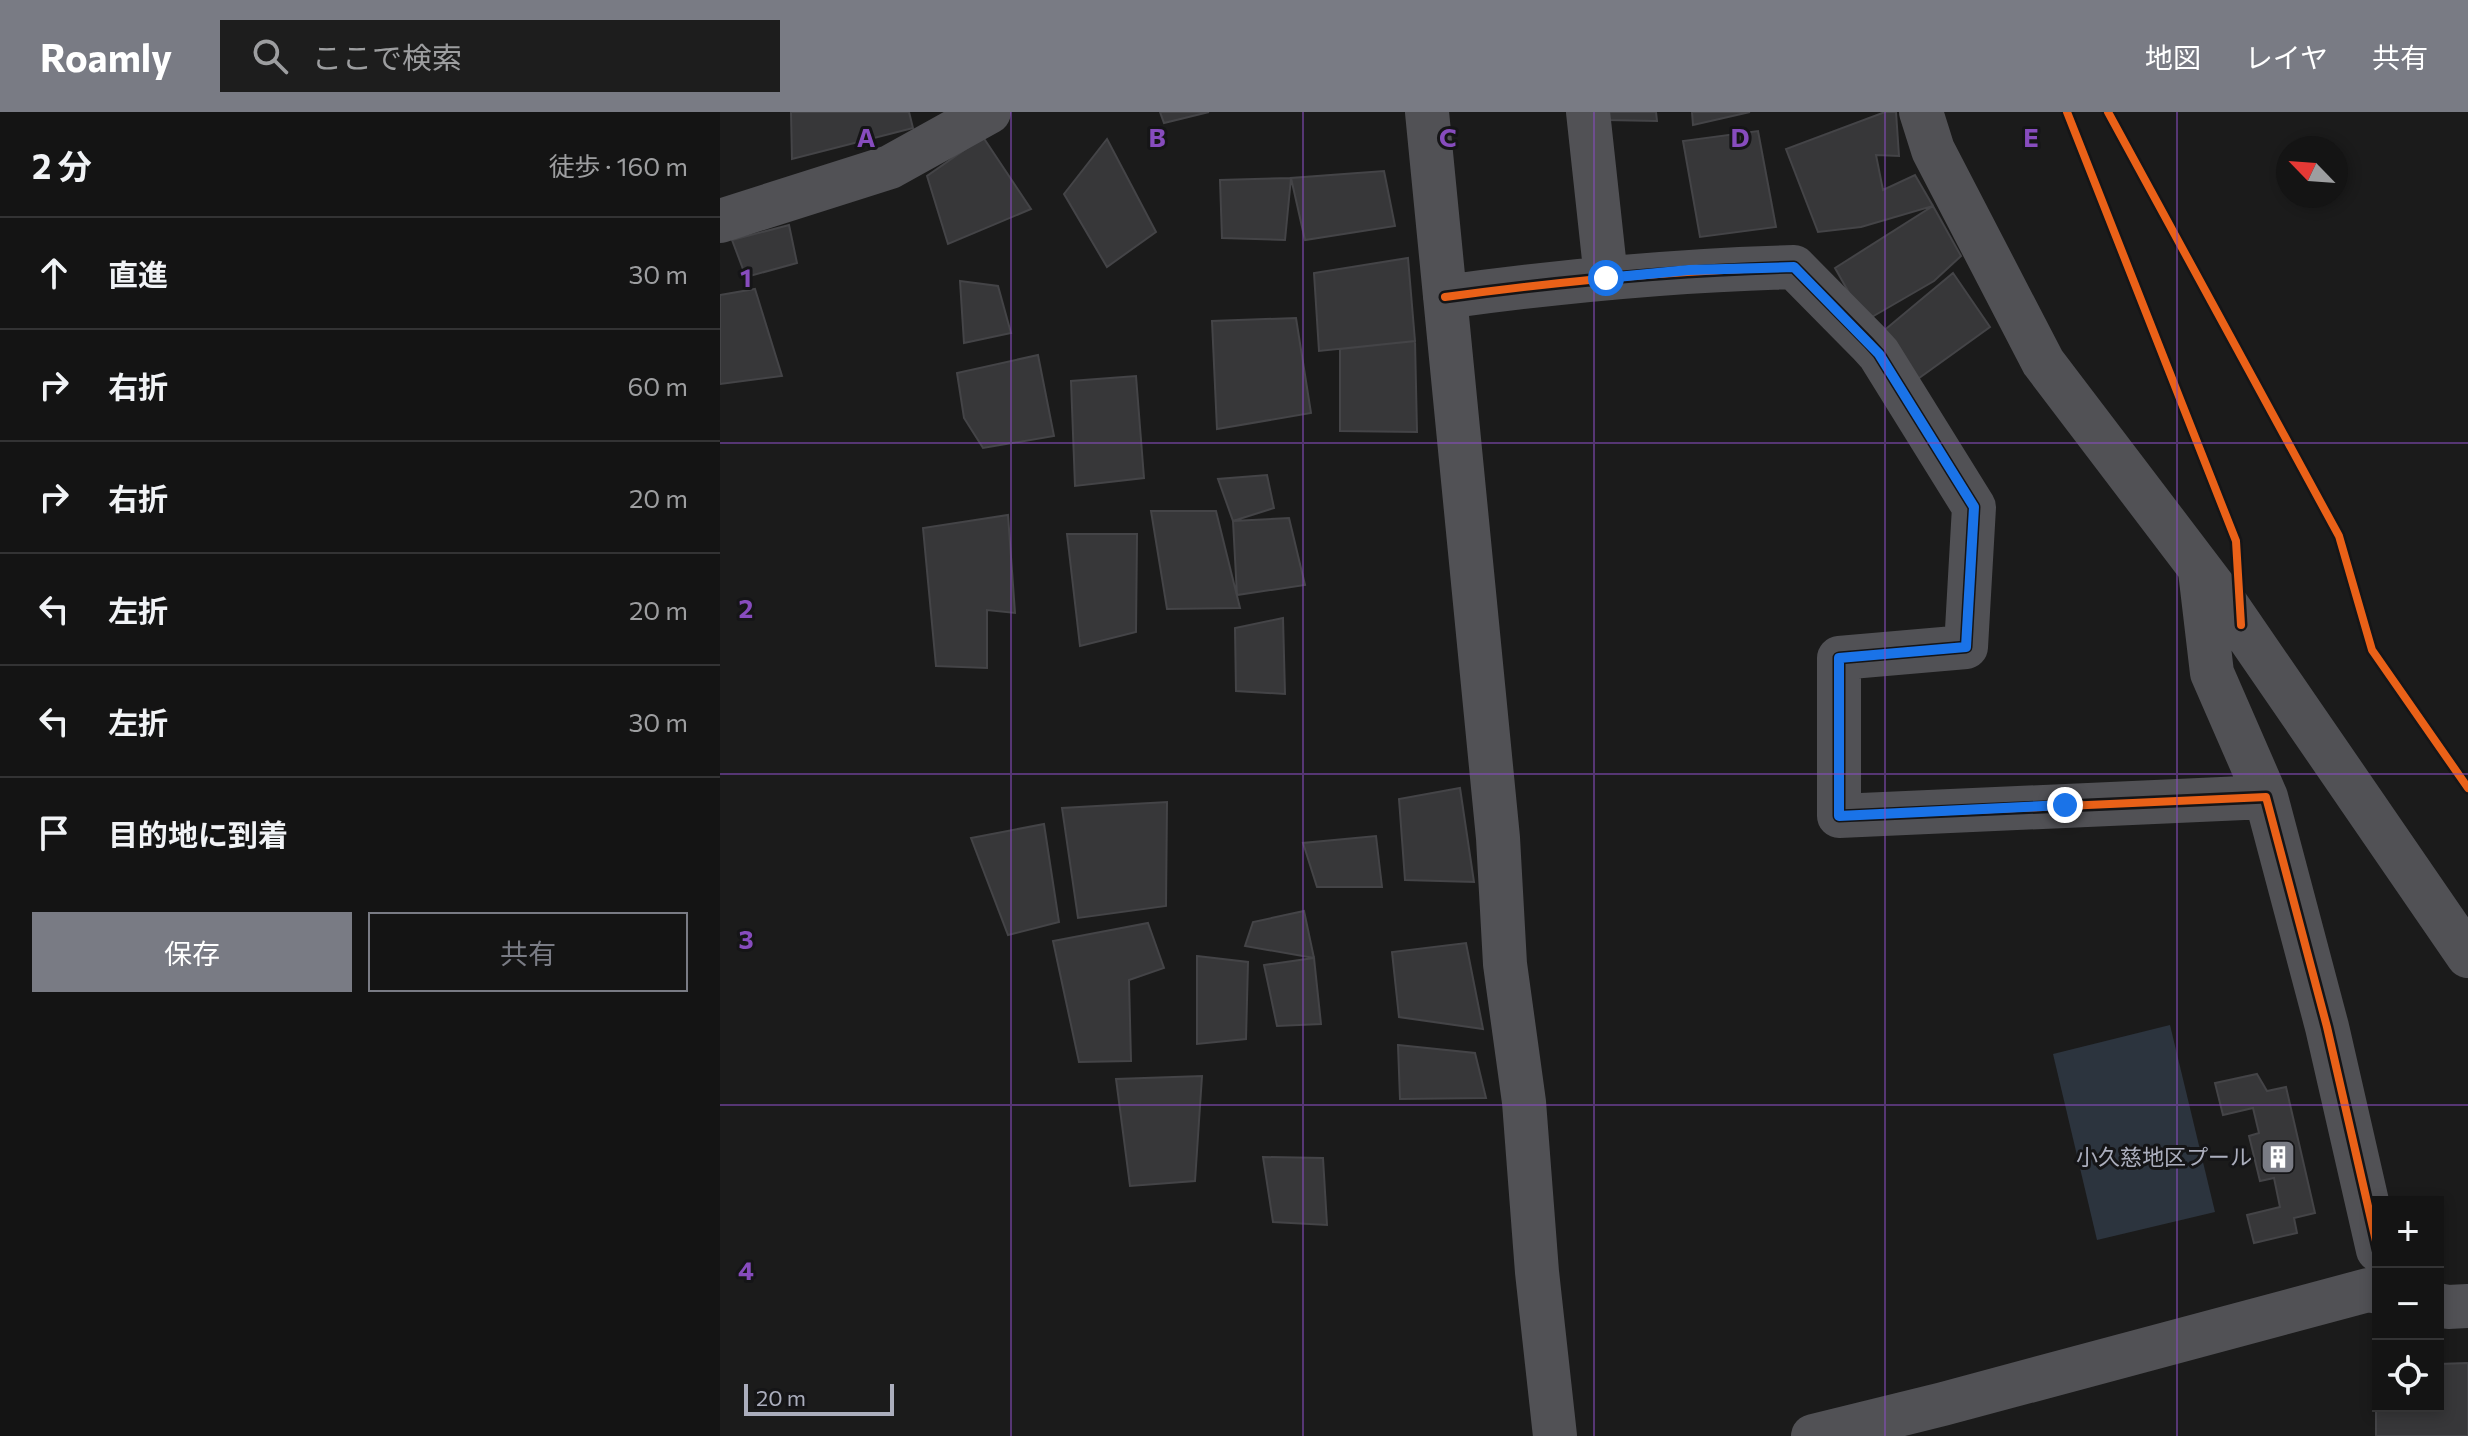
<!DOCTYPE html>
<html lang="ja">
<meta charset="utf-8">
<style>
:root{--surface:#141414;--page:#1d1d1d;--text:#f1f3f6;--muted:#9d9ea0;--line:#333334;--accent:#797b84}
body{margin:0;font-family:Commissioner,"Noto Sans JP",sans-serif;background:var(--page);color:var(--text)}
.controls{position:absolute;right:24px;bottom:24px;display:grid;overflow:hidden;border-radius:0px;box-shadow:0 4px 12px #0003}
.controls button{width:72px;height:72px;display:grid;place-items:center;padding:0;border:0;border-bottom:2px solid var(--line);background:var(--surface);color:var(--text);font:40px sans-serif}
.compass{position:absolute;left:1556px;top:24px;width:72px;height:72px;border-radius:50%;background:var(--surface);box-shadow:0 4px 12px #0003;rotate:295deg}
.scale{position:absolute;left:24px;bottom:20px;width:150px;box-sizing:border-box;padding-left:8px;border:4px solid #abaebd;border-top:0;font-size:22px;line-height:28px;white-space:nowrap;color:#abaebd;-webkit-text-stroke:6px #151517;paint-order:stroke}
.stop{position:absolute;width:24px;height:24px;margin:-18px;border:6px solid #1a73e8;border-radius:50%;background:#fff}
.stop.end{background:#1a73e8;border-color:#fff;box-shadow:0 2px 8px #0008}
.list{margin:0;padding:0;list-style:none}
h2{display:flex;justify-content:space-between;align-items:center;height:104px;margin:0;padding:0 32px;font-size:34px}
h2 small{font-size:26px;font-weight:400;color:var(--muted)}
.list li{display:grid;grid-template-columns:52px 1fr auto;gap:24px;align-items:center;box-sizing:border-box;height:112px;padding:0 32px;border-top:2px solid var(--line)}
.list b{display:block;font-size:30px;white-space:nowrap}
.list em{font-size:26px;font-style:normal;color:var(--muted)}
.actions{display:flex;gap:16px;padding:24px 32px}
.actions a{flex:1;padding:18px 0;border:2px solid var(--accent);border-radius:0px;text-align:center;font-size:28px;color:var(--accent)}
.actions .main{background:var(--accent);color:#fff}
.icon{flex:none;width:44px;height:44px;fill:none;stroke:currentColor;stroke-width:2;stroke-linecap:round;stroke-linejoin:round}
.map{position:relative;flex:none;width:1748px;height:1324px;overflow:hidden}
header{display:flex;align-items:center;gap:48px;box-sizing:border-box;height:112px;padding:0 40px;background:var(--accent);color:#fff}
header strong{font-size:38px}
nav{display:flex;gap:44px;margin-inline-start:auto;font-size:28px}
.search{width:560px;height:72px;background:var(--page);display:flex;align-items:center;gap:20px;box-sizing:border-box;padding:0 28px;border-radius:0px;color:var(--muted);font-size:30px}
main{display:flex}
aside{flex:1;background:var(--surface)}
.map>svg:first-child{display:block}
.water{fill:#2c343e}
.building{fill:#373739;stroke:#444447;stroke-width:2}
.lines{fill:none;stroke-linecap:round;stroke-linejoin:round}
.path{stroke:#4c4c50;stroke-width:5;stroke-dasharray:4 6;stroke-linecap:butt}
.minor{stroke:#515155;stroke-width:44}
.cycleway-casing{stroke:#151517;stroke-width:13}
.cycleway{stroke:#ea6118;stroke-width:8}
.route{stroke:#1a73e8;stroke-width:10}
.grid{fill:none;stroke:#874cbe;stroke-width:2;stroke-opacity:0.55}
.labels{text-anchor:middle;stroke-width:6;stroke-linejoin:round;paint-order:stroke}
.poi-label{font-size:22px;fill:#abaebd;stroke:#151517;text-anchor:end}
.grid-label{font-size:26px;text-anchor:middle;font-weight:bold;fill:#874cbe;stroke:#151517;stroke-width:6;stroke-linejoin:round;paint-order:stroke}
</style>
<header>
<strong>Roamly</strong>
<div class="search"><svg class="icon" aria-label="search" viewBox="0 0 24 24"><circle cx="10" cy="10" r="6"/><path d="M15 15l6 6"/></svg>ここで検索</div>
<nav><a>地図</a><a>レイヤ</a><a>共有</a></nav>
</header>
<main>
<aside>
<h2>2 分<small>徒歩 · 160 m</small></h2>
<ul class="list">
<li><svg class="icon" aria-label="ahead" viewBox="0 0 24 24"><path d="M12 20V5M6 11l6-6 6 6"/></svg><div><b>直進</b></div><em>30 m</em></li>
<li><svg class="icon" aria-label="right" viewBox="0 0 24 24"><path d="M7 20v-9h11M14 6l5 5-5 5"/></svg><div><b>右折</b></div><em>60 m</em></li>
<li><svg class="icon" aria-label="right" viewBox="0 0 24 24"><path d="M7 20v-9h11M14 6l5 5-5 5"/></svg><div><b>右折</b></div><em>20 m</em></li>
<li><svg class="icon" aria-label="left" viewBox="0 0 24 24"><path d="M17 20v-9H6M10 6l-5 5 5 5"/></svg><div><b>左折</b></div><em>20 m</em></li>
<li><svg class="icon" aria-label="left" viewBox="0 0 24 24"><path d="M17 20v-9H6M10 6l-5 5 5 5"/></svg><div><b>左折</b></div><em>30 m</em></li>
<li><svg class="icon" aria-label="arrive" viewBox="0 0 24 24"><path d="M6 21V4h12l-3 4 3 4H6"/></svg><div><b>目的地に到着</b></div></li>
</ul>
<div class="actions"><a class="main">保存</a><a>共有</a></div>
</aside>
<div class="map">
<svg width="1748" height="1324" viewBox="0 0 1748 1324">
<rect width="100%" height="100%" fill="#1b1b1b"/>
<path class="water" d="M1450,913L1495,1100L1377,1128L1333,942Z"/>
<path class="building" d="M71,0H189L193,16L72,47Z
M440,0H489L444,11Z
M886,0H936L937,9L887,8Z
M972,0H1030L973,13Z
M1165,0H1176L1179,44L1156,43L1163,78L1195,63L1213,94L1141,115L1098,120L1066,37Z
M1038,19L1056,115L980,125L963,29Z
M263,25L311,97L228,132L207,64Z
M387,27L436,120L387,155L344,82Z
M664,59L675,114L585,128L571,66Z
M571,66L565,128L502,126L500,68Z
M1213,94L1241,144L1214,169L1145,209L1115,156Z
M69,113L77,151L26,165L12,128Z
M688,146L695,229L599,239L594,161Z
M1233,161L1270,215L1195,269L1149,231Z
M240,169L278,174L291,221L244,231Z
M35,177L62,264L0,272V183Z
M576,206L591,301L497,317L492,209Z
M695,229L697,320L620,319V237Z
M318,243L334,324L263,336L244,306L237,261Z
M416,264L424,366L355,374L351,269Z
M547,363L554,396L513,409L498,367Z
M431,399H496L520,496L447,497Z
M288,403L295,501L267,498V556L216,554L203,416Z
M569,406L585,473L517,483L513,409Z
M347,422H417L416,520L360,534Z
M563,506L565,582L516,579L515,516Z
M740,676L754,770L685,768L679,687Z
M447,690L446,794L358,806L342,696Z
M324,712L339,810L288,823L251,726Z
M656,724L662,775H597L583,731Z
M584,799L594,846L525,834L533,810Z
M428,811L444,856L409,868L411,949L359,950L333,829Z
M746,831L763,917L679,905L672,840Z
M477,844L528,850L526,927L477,932Z
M594,846L601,912L557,914L544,853Z
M678,933L755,941L766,986L680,987Z
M1537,962L1547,979L1566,975L1595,1101L1574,1106L1577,1121L1534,1131L1527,1103L1560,1095L1554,1066L1540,1069L1529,1024L1539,1021L1533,996L1503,1003L1495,971Z
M482,964L475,1069L410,1074L396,967Z
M543,1045L603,1046L607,1113L553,1110Z
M1748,1251V1324H1656V1292L1718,1294V1252Z"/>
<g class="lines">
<path class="path" d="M1347,0L1510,412
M1388,0L1619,424L1652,538L1748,676"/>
<path class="minor" d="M707,0L778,726L785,852L804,990L817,1160L835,1324
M868,0L886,166
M1201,0L1213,38L1323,250L1500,483L1748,844
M0,109L170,55L269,0
M725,185C841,169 957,158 1074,155L1149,231L1159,242L1254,395L1246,535L1119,546V704L1546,685L1607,915L1658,1138
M1480,459L1492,561L1546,685
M1718,1193L1728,1195L1748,1194
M1093,1324L1223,1292L1648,1178L1658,1180"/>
<g class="cycleway-casing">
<path id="cycleway" d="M1347,0L1516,429L1521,513
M1388,0L1619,424L1652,538L1748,676
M725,185C841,169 957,158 1074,155L1149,231L1159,242L1254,395L1246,535L1119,546V704L1546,685L1607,915L1658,1138"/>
</g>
<use href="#cycleway" class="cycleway"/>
</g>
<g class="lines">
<path class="route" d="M886,166L969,158L1074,155L1159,242L1254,395L1246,535L1119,546V704L1345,693"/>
</g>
<path class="grid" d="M291,0V1324M583,0V1324M874,0V1324M1165,0V1324M1457,0V1324M0,331H1748M0,662H1748M0,993H1748"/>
<defs>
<g id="building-square" transform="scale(1.8)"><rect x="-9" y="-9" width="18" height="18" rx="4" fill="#797b84" stroke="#151517"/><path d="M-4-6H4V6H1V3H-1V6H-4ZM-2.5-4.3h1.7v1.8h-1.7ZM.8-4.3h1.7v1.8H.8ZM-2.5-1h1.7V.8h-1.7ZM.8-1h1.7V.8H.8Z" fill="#fff"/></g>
</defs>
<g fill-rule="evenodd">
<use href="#building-square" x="1558" y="1045"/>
</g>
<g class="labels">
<g class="poi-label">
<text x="1532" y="1053">小久慈地区プール</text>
</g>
</g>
<g class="grid-label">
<text x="146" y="35">A</text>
<text x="437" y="35">B</text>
<text x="728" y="35">C</text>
<text x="1020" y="35">D</text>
<text x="1311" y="35">E</text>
<text x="26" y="175">1</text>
<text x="26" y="506">2</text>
<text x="26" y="837">3</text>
<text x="26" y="1168">4</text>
</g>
</svg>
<div class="controls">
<button>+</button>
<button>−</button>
<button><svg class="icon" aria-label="locate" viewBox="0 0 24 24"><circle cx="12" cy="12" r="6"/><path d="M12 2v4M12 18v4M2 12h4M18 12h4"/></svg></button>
</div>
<svg class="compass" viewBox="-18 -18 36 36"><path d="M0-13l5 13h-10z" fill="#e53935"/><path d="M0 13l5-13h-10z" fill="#9d9ea0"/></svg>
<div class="scale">20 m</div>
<div class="stop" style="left:886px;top:166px"></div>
<div class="stop end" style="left:1345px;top:693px"></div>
</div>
</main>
